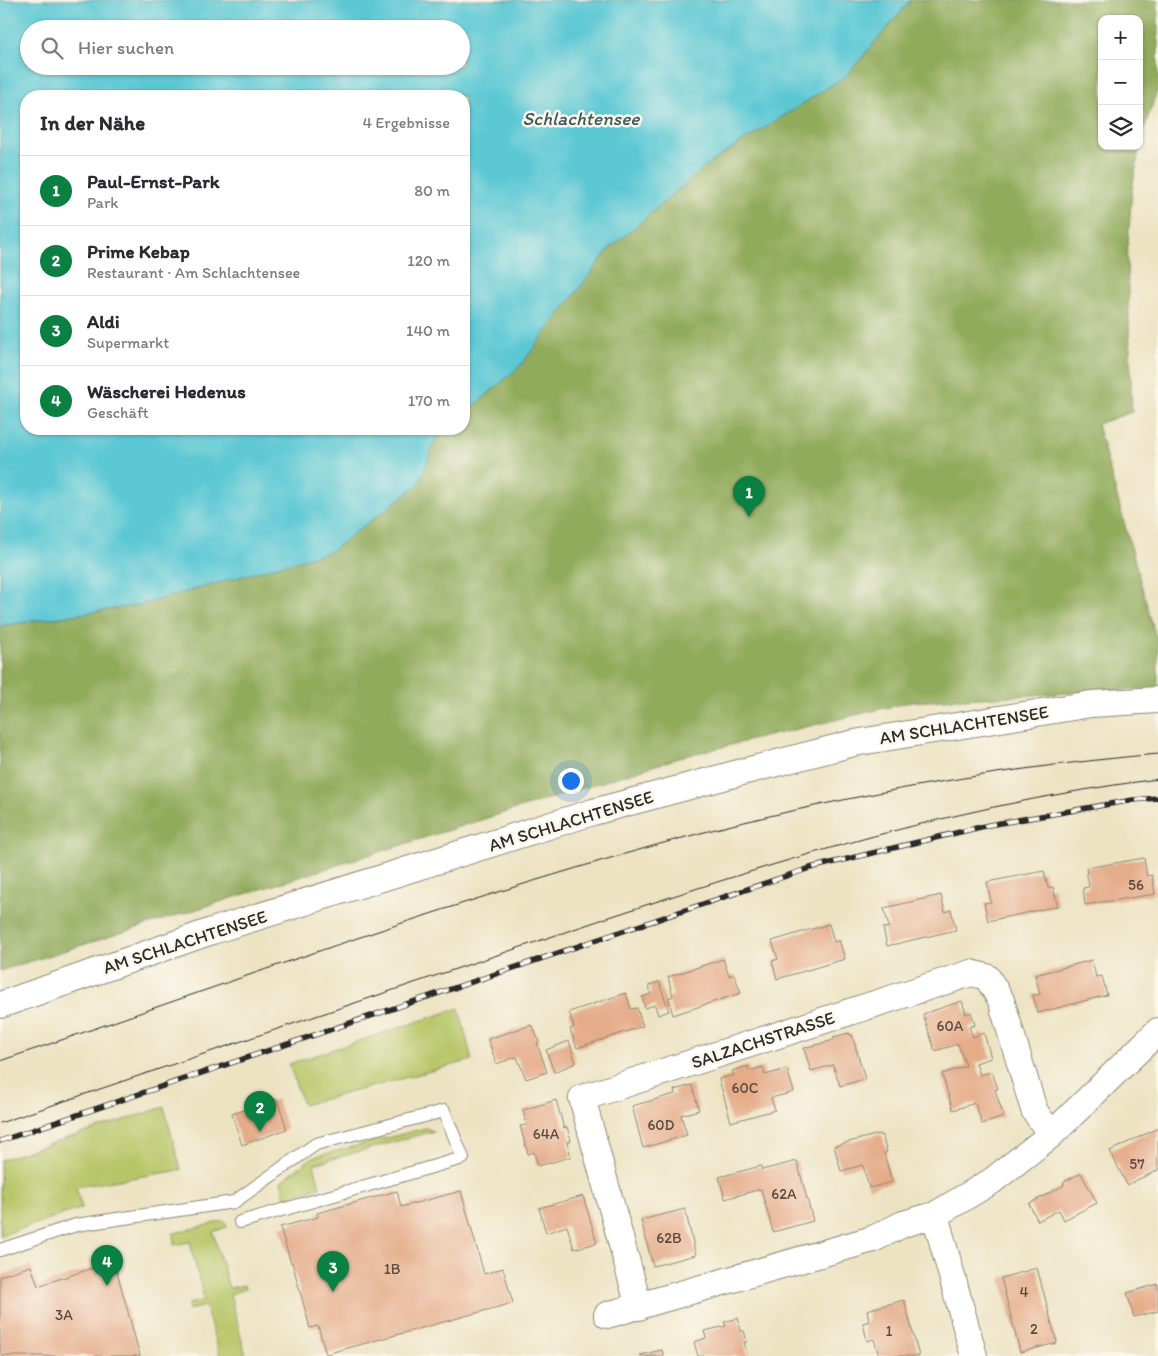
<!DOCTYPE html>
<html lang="de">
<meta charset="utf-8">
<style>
:root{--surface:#fff;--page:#f7f7f7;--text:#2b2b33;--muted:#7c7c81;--line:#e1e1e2;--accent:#0b8043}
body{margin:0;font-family:Itim,sans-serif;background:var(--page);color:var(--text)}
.controls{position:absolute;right:15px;top:15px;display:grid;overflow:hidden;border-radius:10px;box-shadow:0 1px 4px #0004}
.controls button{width:45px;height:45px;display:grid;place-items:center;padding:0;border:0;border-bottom:1px solid var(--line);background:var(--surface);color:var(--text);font:25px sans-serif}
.you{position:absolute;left:570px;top:780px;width:18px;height:18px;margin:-12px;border:4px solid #fff;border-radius:50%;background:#1a73e8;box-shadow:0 0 0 8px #1a73e833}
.badge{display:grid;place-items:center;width:32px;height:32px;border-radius:50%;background:var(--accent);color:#fff;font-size:16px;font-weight:700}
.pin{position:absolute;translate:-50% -41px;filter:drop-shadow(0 1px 2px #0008)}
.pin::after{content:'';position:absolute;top:26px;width:18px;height:15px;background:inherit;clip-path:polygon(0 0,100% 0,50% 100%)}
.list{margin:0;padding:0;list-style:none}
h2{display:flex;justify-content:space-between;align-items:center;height:65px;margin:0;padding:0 20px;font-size:21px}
h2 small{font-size:16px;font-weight:400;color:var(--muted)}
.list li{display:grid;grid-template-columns:32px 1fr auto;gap:15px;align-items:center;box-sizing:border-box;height:70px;padding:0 20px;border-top:1px solid var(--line)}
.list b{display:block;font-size:19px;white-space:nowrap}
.list p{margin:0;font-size:16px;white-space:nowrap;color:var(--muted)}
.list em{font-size:16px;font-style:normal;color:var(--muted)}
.icon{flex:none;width:28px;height:28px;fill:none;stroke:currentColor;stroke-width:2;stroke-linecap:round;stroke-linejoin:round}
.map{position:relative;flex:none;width:1158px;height:1356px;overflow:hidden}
.search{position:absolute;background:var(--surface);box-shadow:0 1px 4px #0004;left:20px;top:20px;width:450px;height:55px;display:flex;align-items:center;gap:12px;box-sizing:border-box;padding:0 18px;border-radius:28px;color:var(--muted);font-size:19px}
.panel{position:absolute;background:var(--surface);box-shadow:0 1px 4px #0004;left:20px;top:90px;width:450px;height:345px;border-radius:20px}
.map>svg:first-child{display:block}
.green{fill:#b7c668;stroke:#71784a}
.forest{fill:#91ab5c;stroke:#5e6b44;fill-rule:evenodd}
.water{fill:#5cc8d4;stroke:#447a80;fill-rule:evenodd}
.building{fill:#e5ac89}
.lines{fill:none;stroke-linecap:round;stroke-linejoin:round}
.lane-casing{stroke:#8c8777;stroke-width:14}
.street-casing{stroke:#8c8777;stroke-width:28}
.lane{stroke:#fff;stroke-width:12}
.street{stroke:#fff;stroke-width:26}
.tram{stroke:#2b2b2b;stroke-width:1}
.rail-casing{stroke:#2b2b2b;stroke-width:5.5}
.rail{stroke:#fbf7ec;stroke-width:4;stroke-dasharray:11;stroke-linecap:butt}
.labels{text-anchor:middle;stroke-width:5;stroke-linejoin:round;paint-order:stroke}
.number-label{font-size:15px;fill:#5a4b42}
.street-label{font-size:18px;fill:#2b2b2b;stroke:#fbf7ec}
.water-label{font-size:19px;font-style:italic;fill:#3a5a5e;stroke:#fbf7ec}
</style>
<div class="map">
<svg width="1158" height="1356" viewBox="0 0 1158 1356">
<rect width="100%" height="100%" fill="#fbf7ec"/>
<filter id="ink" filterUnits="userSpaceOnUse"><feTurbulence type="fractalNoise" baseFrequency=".02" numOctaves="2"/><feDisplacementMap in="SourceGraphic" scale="10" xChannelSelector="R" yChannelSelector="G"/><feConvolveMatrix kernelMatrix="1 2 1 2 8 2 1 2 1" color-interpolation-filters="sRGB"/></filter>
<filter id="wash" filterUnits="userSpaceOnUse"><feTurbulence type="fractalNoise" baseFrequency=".0096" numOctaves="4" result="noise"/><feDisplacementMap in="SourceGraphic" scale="20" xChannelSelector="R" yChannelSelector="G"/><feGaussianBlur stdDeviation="1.12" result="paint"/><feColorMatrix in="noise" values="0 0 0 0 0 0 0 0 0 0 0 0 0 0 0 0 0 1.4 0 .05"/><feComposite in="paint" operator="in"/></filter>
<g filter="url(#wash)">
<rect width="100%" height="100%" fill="#ede3c3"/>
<path class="green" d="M459,1008L472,1060L303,1105L289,1064Z
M164,1107L181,1170L76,1187L82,1208L0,1236V1160Z
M425,1128L434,1131L314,1164L320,1187L285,1198L281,1181L313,1157Z
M223,1221L226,1223L227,1227L213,1232L229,1288L244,1285L245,1289L230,1294L246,1356H220L205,1306L189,1310L188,1304L204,1300L190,1242L174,1245V1233Z"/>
<path class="forest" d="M911,0H1158V88L1141,138L1132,190L1127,256L1132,412L1097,424L1158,645V688L910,702L685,756L0,971V626L140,605L331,551L419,484L436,438L447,429H464V415L520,366L609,249L711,162L846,76ZM1102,19H1139V146H1102Z"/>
<path class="water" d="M0,0H911L846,76L711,162L609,249L520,366L464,415V96H26V429H447L436,438L419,484L331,551L140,605L0,626ZM29,29H461V66H29Z"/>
<g id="blocks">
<path class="building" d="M1144,858L1147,876L1152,875L1155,894L1085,905L1083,888L1089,887L1086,868Z
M1044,871L1048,888L1053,887L1058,906L988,921L984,903L991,902L987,882Z
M941,895L945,912L951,910L956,930L887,946L883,928L889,927L884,908Z
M829,924L834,942L839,940L845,959L777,979L772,961L778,959L772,941Z
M723,959L729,976L734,974L741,993L673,1015L668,998L673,996L668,977Z
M1092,960L1096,977L1102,976L1107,995L1038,1013L1033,995L1040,994L1035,975Z
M659,982L669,1011L658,1015L655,1005L645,1008L642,997L651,994L649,985Z
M626,993L631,1009L637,1008L643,1026L577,1048L570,1029L574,1027L569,1012Z
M962,1001L966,1014L971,1012L975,1025L969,1027L973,1037L984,1033L991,1058L976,1063L980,1075L992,1072L998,1089L995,1090L1004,1117L982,1124L975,1103L953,1110L942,1074L966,1066L958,1044L935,1051L923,1014Z
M531,1025V1027L533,1026L539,1042L537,1043L547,1072L526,1079L517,1057L496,1064L488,1039Z
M849,1033L850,1035H852L865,1079L840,1086L833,1065L811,1071L804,1048L834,1040L833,1037Z
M569,1041L576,1063L554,1072L546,1050Z
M748,1066L749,1071L763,1067L765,1075L787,1069L794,1092L771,1098L775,1110L731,1122L719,1079L734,1075L732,1071Z
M692,1085L699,1110L681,1115L687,1135L643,1148L632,1106L675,1094L674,1090Z
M277,1099L287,1129L242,1145L232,1114Z
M556,1100L564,1128L567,1127L571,1141L567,1142L571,1157L538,1166L534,1152L528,1154L520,1126L527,1125L523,1110Z
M1158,1128V1170L1127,1185L1110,1151Z
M879,1134L880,1136L882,1135L887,1152L884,1153L892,1182L869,1188L863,1165L841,1171L834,1146Z
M797,1161L813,1221L773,1232L761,1189L725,1199L719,1177L761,1166L762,1170Z
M1081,1173L1097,1203L1064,1220L1059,1210L1038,1221L1029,1204L1064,1185L1063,1182Z
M397,1191L401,1207L461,1191L484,1274L503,1268L513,1303L326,1354L318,1326L310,1328L292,1262L291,1263L280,1227L318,1217L317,1213Z
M583,1196L597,1243L574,1249L567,1226L546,1233L539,1208Z
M685,1209L696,1255L653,1266L641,1220Z
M114,1261L140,1356H0V1276L31,1266L38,1286Z
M1037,1268L1057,1343L1020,1352L1001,1278Z
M1158,1284V1311L1134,1317L1127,1293Z
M904,1300L919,1356H879L874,1339L867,1341L863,1323L869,1321L867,1310Z
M738,1318L741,1331H744L747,1342H744L748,1356H698L694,1342L706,1338L704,1331L726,1326L724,1322Z
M662,1350L664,1356H640V1355Z"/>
</g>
</g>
<g filter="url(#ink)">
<use href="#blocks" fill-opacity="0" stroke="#8c8777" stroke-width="1"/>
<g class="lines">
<g class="lane-casing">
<path id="lane" d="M0,1250L76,1225L234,1202L316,1144L444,1111L463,1158L240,1222"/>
</g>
<g class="street-casing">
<path id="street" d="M0,1005L212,931L593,812L742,772L854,743L1091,704L1158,700
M935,1215L974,1356
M639,1307L582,1098L971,973L987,977L1001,1000L1034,1110L1051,1135
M607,1315L873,1239L903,1224L935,1215L992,1181L1051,1135L1158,1031"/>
</g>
<use href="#lane" class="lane"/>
<use href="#street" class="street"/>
<path class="tram" d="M0,1061C236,981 471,893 712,830C858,793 1008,767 1158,754
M0,1123C173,1064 346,1006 518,948C730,876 935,807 1158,779"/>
<g class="rail-casing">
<path id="rail" d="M0,1141L810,868L989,825L1133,800L1158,798"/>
</g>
<use href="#rail" class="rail"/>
</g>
</g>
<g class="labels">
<g class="number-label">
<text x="1136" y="890">56</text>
<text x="950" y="1031">60A</text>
<text x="745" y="1093">60C</text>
<text x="661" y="1130">60D</text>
<text x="546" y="1139">64A</text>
<text x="1137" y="1169">57</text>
<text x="784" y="1199">62A</text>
<text x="669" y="1243">62B</text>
<text x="392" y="1274">1B</text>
<text x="1024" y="1297">4</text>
<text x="64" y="1320">3A</text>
<text x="1034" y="1334">2</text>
<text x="889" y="1336">1</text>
</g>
<g class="street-label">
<text transform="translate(964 725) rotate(-9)" y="6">AM SCHLACHTENSEE</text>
<text transform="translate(571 821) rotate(-17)" y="6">AM SCHLACHTENSEE</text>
<text transform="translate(185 942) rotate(-18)" y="6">AM SCHLACHTENSEE</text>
<text transform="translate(763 1040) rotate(-18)" y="6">SALZACHSTRASSE</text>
</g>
<g class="water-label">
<text x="581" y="125">Schlachtensee</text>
</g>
</g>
</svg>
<div class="controls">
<button>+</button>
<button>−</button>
<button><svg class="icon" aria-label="layers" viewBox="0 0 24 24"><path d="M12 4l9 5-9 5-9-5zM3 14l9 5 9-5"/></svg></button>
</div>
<div class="you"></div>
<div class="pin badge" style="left:749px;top:517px">1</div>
<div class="pin badge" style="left:260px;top:1132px">2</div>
<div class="pin badge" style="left:333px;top:1292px">3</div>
<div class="pin badge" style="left:107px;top:1286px">4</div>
<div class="search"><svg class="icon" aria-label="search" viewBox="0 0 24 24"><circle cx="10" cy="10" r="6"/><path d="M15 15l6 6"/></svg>Hier suchen</div>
<section class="panel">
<h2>In der Nähe<small>4 Ergebnisse</small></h2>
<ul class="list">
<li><span class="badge">1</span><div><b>Paul-Ernst-Park</b><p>Park</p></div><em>80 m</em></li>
<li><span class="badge">2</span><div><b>Prime Kebap</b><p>Restaurant · Am Schlachtensee</p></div><em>120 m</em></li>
<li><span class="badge">3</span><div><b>Aldi</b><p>Supermarkt</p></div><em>140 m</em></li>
<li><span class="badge">4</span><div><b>Wäscherei Hedenus</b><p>Geschäft</p></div><em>170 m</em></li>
</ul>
</section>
</div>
